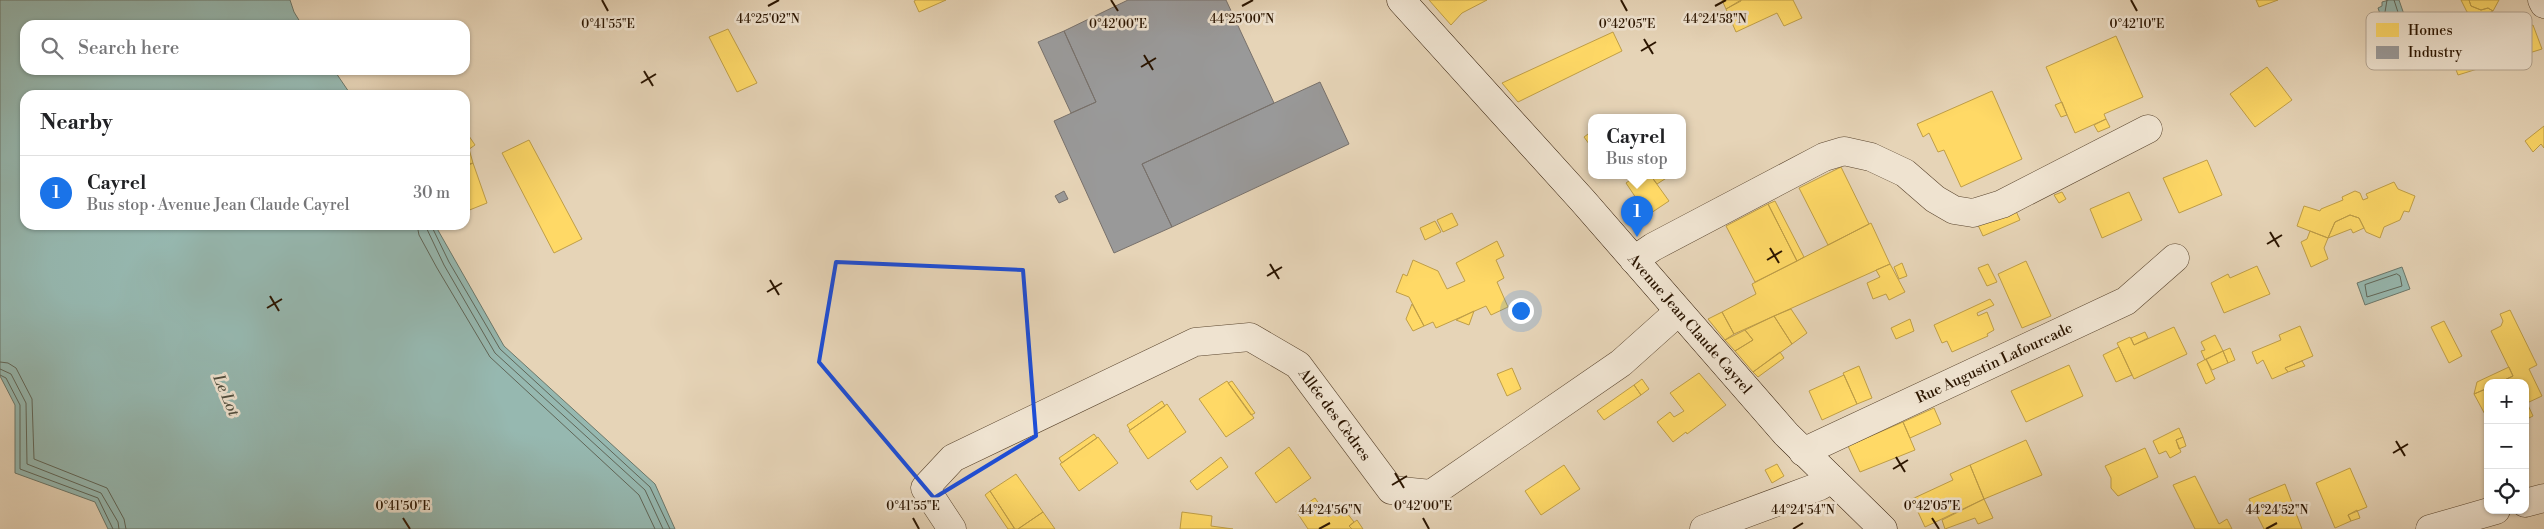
<!DOCTYPE html>
<meta charset="utf-8">
<style>
:root{--surface:#fff;--page:#f2f2f2;--text:#202124;--muted:#757577;--line:#e0e0e0;--accent:#1a73e8}
body{margin:0;font-family:"Libre Bodoni",serif;background:var(--page);color:var(--text)}
.controls{position:absolute;right:15px;bottom:15px;display:grid;overflow:hidden;border-radius:10px;box-shadow:0 1px 4px #0004}
.controls button{width:45px;height:45px;display:grid;place-items:center;padding:0;border:0;border-bottom:1px solid var(--line);background:var(--surface);color:var(--text);font:25px sans-serif}
.you{position:absolute;left:1520px;top:310px;width:18px;height:18px;margin:-12px;border:4px solid #fff;border-radius:50%;background:#1a73e8;box-shadow:0 0 0 8px #1a73e833}
.badge{display:grid;place-items:center;width:32px;height:32px;border-radius:50%;background:var(--accent);color:#fff;font-size:16px;font-weight:700}
.pin{position:absolute;translate:-50% -41px;filter:drop-shadow(0 1px 2px #0008)}
.pin::after{content:'';position:absolute;top:26px;width:18px;height:15px;background:inherit;clip-path:polygon(0 0,100% 0,50% 100%)}
.popup{position:absolute;left:1588px;top:114px;width:98px;height:65px;box-sizing:border-box;display:grid;place-content:center;border-radius:10px;background:var(--surface);filter:drop-shadow(0 1px 4px #0005);font-size:16px;white-space:nowrap;color:var(--muted)}
.popup b{font-size:19px;color:var(--text)}
.popup::after{content:'';position:absolute;left:50%;top:100%;margin-left:-10px;border:10px solid transparent;border-top-color:var(--surface)}
.list{margin:0;padding:0;list-style:none}
h2{display:flex;justify-content:space-between;align-items:center;height:65px;margin:0;padding:0 20px;font-size:21px}
h2 small{font-size:16px;font-weight:400;color:var(--muted)}
.list li{display:grid;grid-template-columns:32px 1fr auto;gap:15px;align-items:center;box-sizing:border-box;height:75px;padding:0 20px;border-top:1px solid var(--line)}
.list b{display:block;font-size:19px;white-space:nowrap}
.list p{margin:0;font-size:16px;white-space:nowrap;color:var(--muted)}
.list em{font-size:16px;font-style:normal;color:var(--muted)}
.icon{flex:none;width:28px;height:28px;fill:none;stroke:currentColor;stroke-width:2;stroke-linecap:round;stroke-linejoin:round}
.map{position:relative;flex:none;width:2544px;height:529px;overflow:hidden}
.search{position:absolute;background:var(--surface);box-shadow:0 1px 4px #0004;left:20px;top:20px;width:450px;height:55px;display:flex;align-items:center;gap:12px;box-sizing:border-box;padding:0 18px;border-radius:15px;color:var(--muted);font-size:19px}
.panel{position:absolute;background:var(--surface);box-shadow:0 1px 4px #0004;left:20px;top:90px;width:450px;height:140px;border-radius:15px}
.map>svg:first-child{display:block}
.water{fill:#96b8b0;stroke:#6b776a}
.homes{fill:#ffd966;stroke:#bf9e47}
.industry{fill:#999;stroke:#78716b}
.lines{fill:none;stroke-linecap:round;stroke-linejoin:round}
.shore{stroke:#606658;stroke-width:1}
.street-casing{stroke:#5a452e;stroke-width:29}
.secondary-casing{stroke:#2b1500;stroke-width:29}
.street{stroke:#efe3d0;stroke-width:28}
.secondary{stroke:#efe3d0;stroke-width:28}
.marked{fill:none;stroke:#1d4ed8;stroke-width:4;stroke-linejoin:round}
.ticks{fill:none;stroke:#2b1500;stroke-width:2}
.labels{text-anchor:middle;stroke-width:5;stroke-linejoin:round;paint-order:stroke}
.street-label{font-size:15px;fill:#2b1500;stroke:#efe3d0}
.water-label{font-size:16px;font-style:italic;fill:#504e3e;stroke:#efe3d0}
.key{fill:#efe3d0;stroke:#b4a592;stroke-width:1}
.key-label{font-size:14px;fill:#2b1500}
.ticks-label{font-size:12px;text-anchor:middle;fill:#2b1500;stroke:#efe3d0;stroke-width:5;stroke-linejoin:round;paint-order:stroke}
</style>
<div class="map">
<svg width="2544" height="529" viewBox="0 0 2544 529">
<rect width="100%" height="100%" fill="#e6d4b7"/>
<filter id="stains"><feTurbulence type="fractalNoise" baseFrequency=".004" numOctaves="4"/><feColorMatrix values="0 0 0 0 .2 0 0 0 0 .09 0 0 0 0 .02 0 0 0 .5 -.17"/></filter>
<radialGradient id="worn" r=".72"><stop offset=".6" stop-color="#630" stop-opacity="0"/><stop offset="1" stop-color="#630" stop-opacity=".3"/></radialGradient>
<path class="water" d="M0,0H290L294,12L302,25H25V70H334L351,95H25V225H435L504,346L655,484L675,529H108L95,502L15,473V405L0,376Z
M2389,0H2399L2415,46L2393,52L2378,8L2382,6V2Z
M2402,267L2410,289L2365,305L2357,283Z"/>
<path class="homes" d="M916,0H946L919,12L914,1Z
M1429,0H1487L1462,13L1451,25Z
M1722,0H1741V1L1726,9Z
M1793,0L1802,18L1784,26L1777,13L1736,32L1726,9L1741,0Z
M2256,0H2278L2259,7Z
M2461,0H2469L2471,6L2481,10L2488,8L2493,11L2478,18L2467,12Z
M2469,0H2499L2493,11L2488,8L2481,10L2471,6Z
M2491,14L2500,37L2533,25L2542,49L2458,75L2452,59L2443,62L2438,47L2444,44L2446,48L2473,39L2481,25L2478,18Z
M2497,16L2503,17L2505,24L2497,30L2492,17Z
M728,29L757,83L737,92L709,37Z
M1613,32L1622,51L1518,102L1502,83Z
M2116,36L2143,97L2104,114L2106,119L2075,133L2046,67Z
M2267,67L2292,100L2255,127L2230,94Z
M1992,91L2022,159L1961,187L1944,150L1938,152L1929,133L1923,137L1917,124Z
M2062,102L2067,115L2061,117L2055,105Z
M2106,119L2110,127L2098,132L2094,125Z
M2544,126V148L2541,144L2533,152L2525,141Z
M465,130L475,145L465,152Z
M1592,131V148L1584,137Z
M529,140L582,239L554,253L502,153Z
M469,149L473,163L465,165V152Z
M2207,160L2222,195L2179,213L2163,178Z
M473,163L487,203L467,211L465,167Z
M1841,167L1869,224L1828,245L1799,188Z
M1636,176H1651L1669,201L1639,221L1627,204L1636,198L1626,183Z
M1651,176H1668V177L1657,184Z
M2394,182L2398,189L2415,196L2409,212L2404,211L2400,220L2384,227L2380,238L2366,232L2359,218L2350,215L2335,222L2328,238L2297,226L2304,206L2320,211L2321,209L2343,200L2342,197L2355,191L2360,193L2363,200L2368,198L2366,194Z
M2062,192L2066,199L2059,203L2054,195Z
M2129,192L2142,220L2102,238L2090,209Z
M1775,201L1804,257L1797,261L1768,204Z
M1768,204L1797,261L1755,282L1726,226Z
M2015,209L2020,220L1983,236L1978,225Z
M1452,213L1458,225L1443,232L1437,220Z
M2350,215L2359,218L2364,228L2353,233L2351,229L2328,238L2335,222Z
M1435,221L1441,232L1425,240L1420,228Z
M1871,223L1890,264L1734,334L1722,312L1756,294L1752,284Z
M2310,231L2328,238L2324,248L2328,259L2311,267L2301,242L2307,239Z
M1497,241L1504,256L1496,260L1504,278L1497,282L1508,307L1491,315L1486,306L1436,328L1433,322L1424,326L1409,297L1396,292L1403,274L1407,276L1413,260L1438,271L1447,289L1465,281L1456,263Z
M2026,261L2051,316L2022,328L1998,274Z
M1902,263L1907,276L1899,279L1894,267Z
M1890,264L1905,292L1889,300L1886,294L1873,299L1867,283L1880,277L1876,270Z
M1988,264L1997,282L1987,286L1978,268Z
M2257,266L2270,294L2224,313L2211,283L2228,274L2230,278Z
M1990,299L1994,305L1977,313L1978,316L1987,312L1994,330L1987,334L1988,336L1952,352L1947,341L1942,343L1934,325Z
M1412,304L1424,326L1413,331L1406,319Z
M1791,309L1807,333L1792,344L1774,316Z
M2510,310L2537,365L2529,369L2542,396L2527,403L2533,416L2525,420V383H2498L2513,376L2491,331L2501,326L2503,321L2500,314Z
M1474,311L1469,325L1456,320Z
M1722,312L1734,334L1725,340L1708,319Z
M1774,316L1792,344L1753,372L1735,351L1753,340L1745,330Z
M1910,319L1914,331L1896,339L1891,328Z
M2444,321L2462,356L2449,363L2431,327Z
M2300,326L2313,356L2285,368L2288,372L2272,379L2263,360L2257,364L2252,352L2281,340L2279,335Z
M2174,327L2187,354L2134,379L2117,343L2130,337L2134,345Z
M1745,330L1753,340L1735,351L1725,340Z
M2145,332L2148,338L2134,345L2131,338Z
M2215,335L2223,351L2205,360L2201,351L2205,350L2201,342Z
M2119,347L2132,375L2116,382L2103,355Z
M2230,348L2235,360L2228,363L2223,351Z
M2223,351L2228,363L2212,370L2206,359Z
M1780,352L1784,358L1758,377L1753,372Z
M2206,359L2215,379L2206,384L2197,364Z
M2302,361L2305,366L2288,372L2285,368Z
M2069,365L2083,396L2026,422L2011,391Z
M1859,366L1872,398L1857,404L1843,373Z
M2509,367L2513,376L2498,383H2488V388L2474,394L2477,382Z
M1512,368L1521,389L1507,396L1497,374Z
M1699,373L1726,405L1687,434L1686,432L1673,442L1657,422L1670,412L1674,417L1684,411L1670,393Z
M1844,375L1857,404L1822,420L1809,391Z
M1642,379L1649,389L1641,395L1634,385Z
M1227,381L1254,418L1226,437L1199,399Z
M1232,381L1255,413L1251,415L1228,383Z
M1634,385L1641,395L1604,420L1597,411Z
M2488,388V420L2474,394Z
M1162,401L1165,406L1130,430L1127,425Z
M1167,404L1186,432L1148,459L1129,431Z
M1934,408L1941,424L1910,438L1903,422Z
M1903,422L1915,450L1860,472L1848,446Z
M2179,428L2183,437L2176,440L2181,452L2170,458L2166,451L2159,454L2153,441Z
M1094,434L1097,438L1062,463L1059,458Z
M1098,437L1118,463L1079,491L1060,464Z
M2183,437L2186,446L2179,449L2176,440Z
M2026,440L2042,475L1984,499L1970,465Z
M1289,447L1311,478L1276,503L1255,473Z
M2145,448L2158,477L2118,496L2111,488V478L2105,466Z
M1221,457L1228,467L1197,490L1190,481Z
M1777,464L1784,476L1772,483L1765,470Z
M1564,465L1580,489L1541,515L1525,491Z
M1970,465L1984,499L1925,527L1912,499L1953,480L1950,474Z
M2350,468L2367,507L2348,515L2351,521L2335,528L2316,483Z
M1016,474L1043,512L1018,529H1015L990,491Z
M2195,476L2219,524L2227,519L2232,529H2195L2173,485Z
M2285,484L2302,529H2264L2249,499Z
M990,491L1014,528L1012,529H1008L985,495Z
M1315,498L1328,517L1343,508L1354,522L1349,526L1352,529H1308L1296,511Z
M1984,499L1993,518L1978,524L1975,518L1945,529L1942,520Z
M2357,510L2360,518L2351,521L2348,515Z
M1043,512L1055,529H1018Z
M1182,512L1212,516L1211,526L1233,529H1180Z
M1357,520L1363,529H1352L1349,526Z"/>
<path class="industry" d="M1128,0H1226L1274,103L1142,164L1172,227L1114,253L1054,121L1096,102L1064,31Z
M1064,31L1096,102L1071,113L1038,42Z
M1320,82L1349,144L1172,227L1142,164Z
M1064,191L1068,199L1059,203L1055,196Z"/>
<g class="lines">
<path class="shore" d="M2387,0L2385,12L2398,45L2407,40L2394,0
M417,225L419,235L437,268L490,357L639,495L655,529
M425,225L444,265L495,353L645,490L663,529
M431,225L449,262L500,349L650,487L670,529
M2397,274L2400,276L2402,286L2367,297L2365,285Z
M0,362L8,363L16,368L32,399L34,459L107,488L124,519L126,529
M0,369L11,374L26,403L27,464L101,493L118,522L119,529
M0,375L6,378L20,405V469L98,498L113,529"/>
<g class="street-casing">
<g id="street">
<path d="M2542,0L2544,4"/>
<path d="M1634,260L1653,247L1824,157L1844,151L1871,157L1905,173L1935,199L1954,210L1973,213L2002,204L2148,129"/>
<path id="s1" d="M1803,452L2126,301L2175,258"/>
<path d="M2525,503L2544,498"/>
<path id="s2" d="M952,529L925,488L953,458L1195,342L1250,337L1298,365L1391,490L1431,494L1621,363L1678,312"/>
<path d="M1704,529L1820,486L1832,479"/>
<path d="M2430,529L2496,510"/>
</g>
</g>
<g class="secondary-casing">
<g id="secondary">
<path id="s3" d="M1401,0L1583,201L1786,434L1883,529"/>
</g>
</g>
<use href="#street" class="street"/>
<use href="#secondary" class="secondary"/>
</g>
<path class="marked" d="M836,262L1023,270L1036,436L934,498L819,362Z"/>
<path class="ticks" d="M602,0L608,11M1111,0L1118,11M1621,0L1627,11M2131,0L2137,11M768,6L779,0M1242,6L1253,0M1715,6L1726,0M1644,39L1653,54M1641,51L1656,42M1144,55L1153,70M1141,67L1156,58M644,71L653,86M641,83L656,74M2270,232L2279,247M2267,244L2282,235M1770,248L1779,263M1767,260L1782,251M1270,264L1279,279M1267,276L1282,267M770,280L779,295M767,292L782,283M270,296L279,311M267,308L282,299M2396,441L2405,456M2393,453L2408,444M1896,457L1905,472M1893,469L1908,460M1395,473L1404,488M1392,485L1407,476M403,518L410,529M913,518L919,529M1423,518L1429,529M1932,518L1939,529M1319,529L1330,523M1793,529L1803,523M2266,529L2277,523"/>
<g class="labels">
<g class="street-label">
<text dy="5" stroke="none"><textPath href="#s3" startOffset="434">Avenue Jean Claude Cayrel</textPath></text>
<text dy="5" stroke="none"><textPath href="#s1" startOffset="211">Rue Augustin Lafourcade</textPath></text>
<text dy="5" stroke="none"><textPath href="#s2" startOffset="531">Allée des Cèdres</textPath></text>
</g>
<g class="water-label">
<text transform="translate(227 395) rotate(67)" y="6">Le Lot</text>
</g>
</g>
<rect x="2366" y="12" width="166" height="58" rx="8" class="key"/>
<rect x="2376" y="23" width="23" height="14" fill="#ffd966"/>
<rect x="2376" y="46" width="23" height="13" fill="#999"/>
<g class="key-label">
<text x="2408" y="35">Homes</text>
<text x="2408" y="57">Industry</text>
</g>
<g class="ticks-label">
<text x="1242" y="23">44°25'00"N</text>
<text x="768" y="23">44°25'02"N</text>
<text x="1715" y="23">44°24'58"N</text>
<text x="608" y="28">0°41'55"E</text>
<text x="1118" y="28">0°42'00"E</text>
<text x="1627" y="28">0°42'05"E</text>
<text x="2137" y="28">0°42'10"E</text>
<text x="403" y="510">0°41'50"E</text>
<text x="913" y="510">0°41'55"E</text>
<text x="1423" y="510">0°42'00"E</text>
<text x="1932" y="510">0°42'05"E</text>
<text x="1330" y="514">44°24'56"N</text>
<text x="1803" y="514">44°24'54"N</text>
<text x="2277" y="514">44°24'52"N</text>
</g>
<rect width="100%" height="100%" filter="url(#stains)"/>
<rect width="100%" height="100%" fill="url(#worn)"/>
</svg>
<div class="controls">
<button>+</button>
<button>−</button>
<button><svg class="icon" aria-label="locate" viewBox="0 0 24 24"><circle cx="12" cy="12" r="6"/><path d="M12 2v4M12 18v4M2 12h4M18 12h4"/></svg></button>
</div>
<div class="you"></div>
<div class="pin badge" style="left:1637px;top:237px">1</div>
<div class="popup"><b>Cayrel</b>Bus stop</div>
<div class="search"><svg class="icon" aria-label="search" viewBox="0 0 24 24"><circle cx="10" cy="10" r="6"/><path d="M15 15l6 6"/></svg>Search here</div>
<section class="panel">
<h2>Nearby<small></small></h2>
<ul class="list">
<li><span class="badge">1</span><div><b>Cayrel</b><p>Bus stop · Avenue Jean Claude Cayrel</p></div><em>30 m</em></li>
</ul>
</section>
</div>
